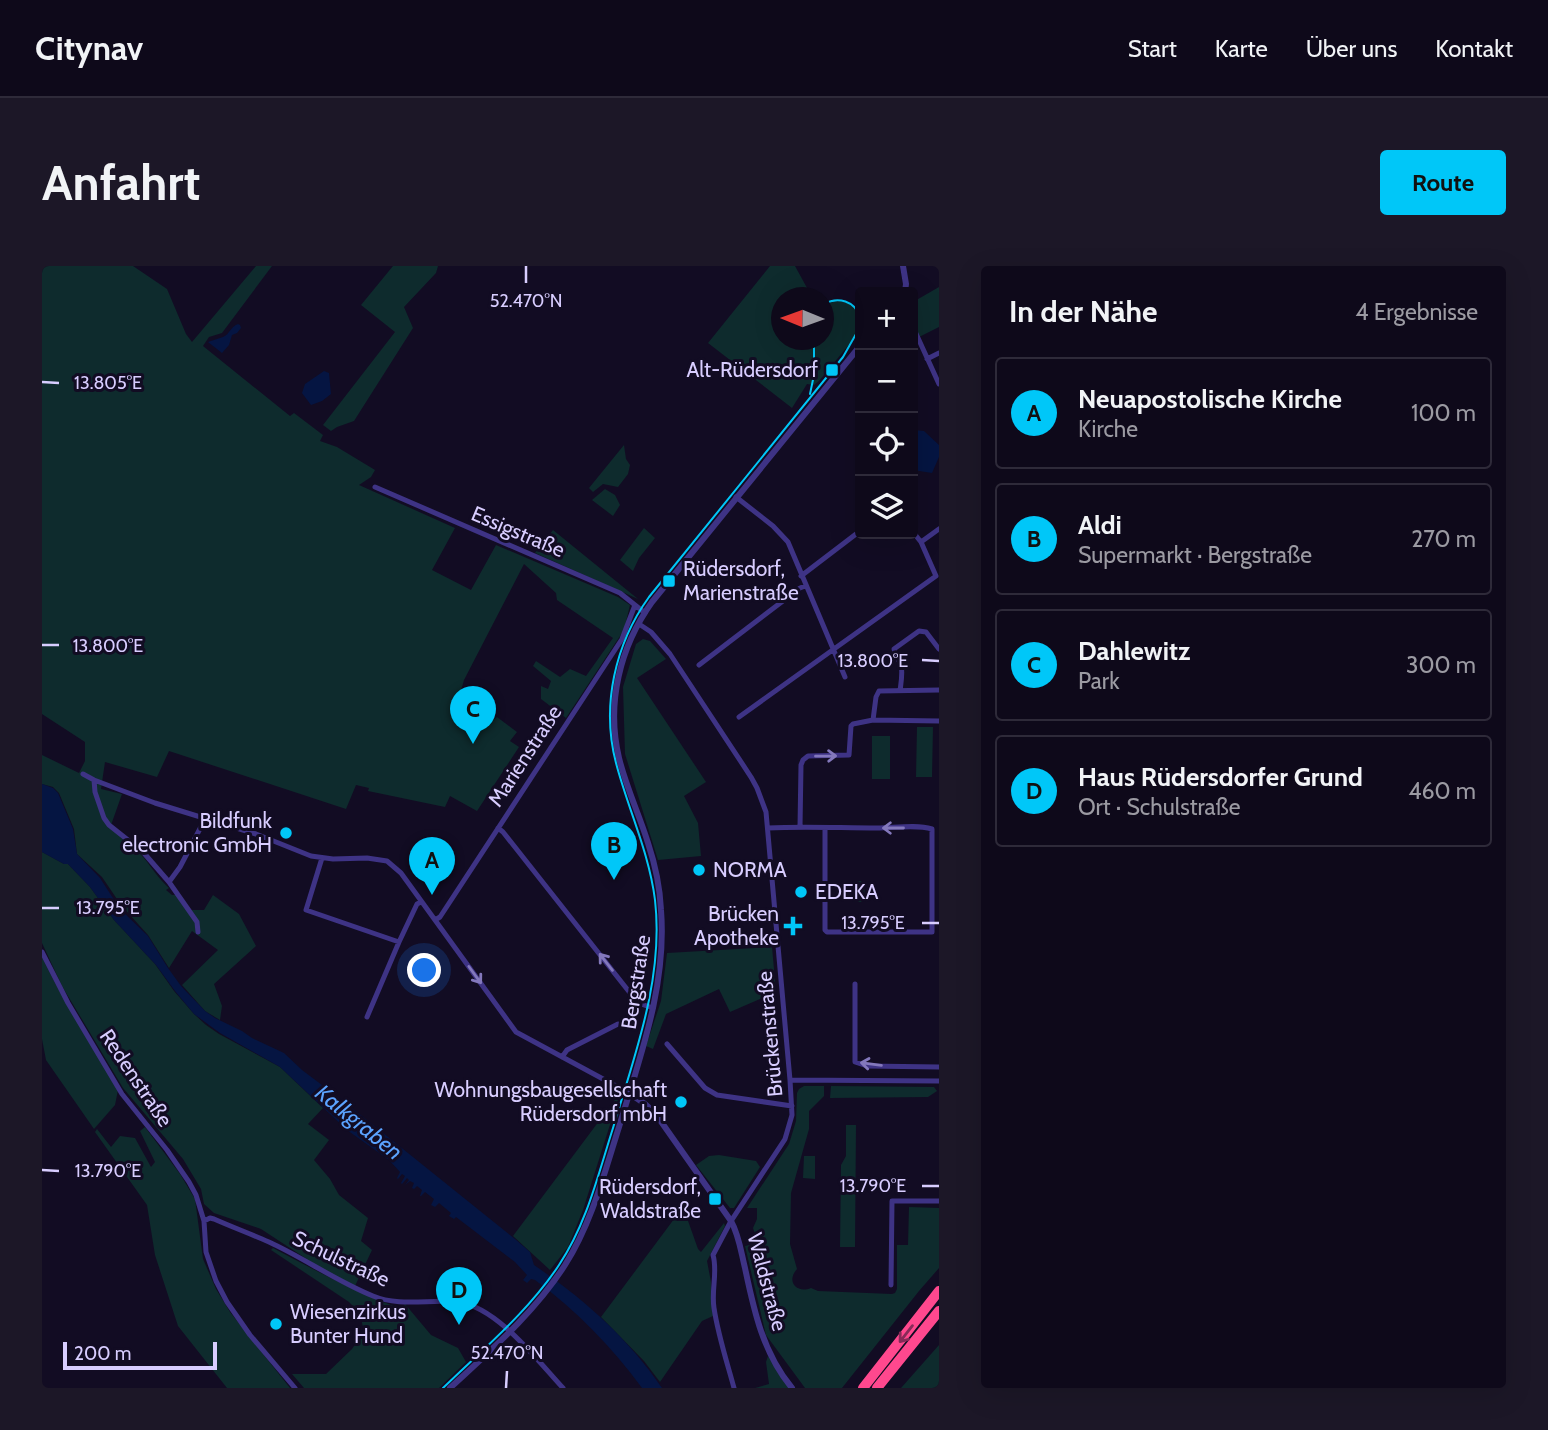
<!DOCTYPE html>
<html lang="de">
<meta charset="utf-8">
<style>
:root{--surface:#0e091a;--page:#1c1727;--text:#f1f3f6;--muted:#9b9aa2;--line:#2e2a39;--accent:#00c7f8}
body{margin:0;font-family:Cabin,sans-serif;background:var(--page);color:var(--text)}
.controls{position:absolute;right:21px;top:21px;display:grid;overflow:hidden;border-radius:7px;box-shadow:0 7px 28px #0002}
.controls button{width:63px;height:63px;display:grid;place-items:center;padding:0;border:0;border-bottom:2px solid var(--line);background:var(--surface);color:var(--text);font:35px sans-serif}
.compass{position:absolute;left:729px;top:21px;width:63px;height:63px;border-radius:50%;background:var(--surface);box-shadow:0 7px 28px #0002;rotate:271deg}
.scale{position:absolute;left:21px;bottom:18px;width:154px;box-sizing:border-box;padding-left:7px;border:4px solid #d8cdff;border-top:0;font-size:19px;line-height:24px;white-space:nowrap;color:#d8cdff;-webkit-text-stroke:5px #120c23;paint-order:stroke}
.you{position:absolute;left:383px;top:705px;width:24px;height:24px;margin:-18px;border:5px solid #fff;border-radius:50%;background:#1a73e8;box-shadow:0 0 0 10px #1a73e833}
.badge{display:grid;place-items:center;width:46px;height:46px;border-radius:50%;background:var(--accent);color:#111;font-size:23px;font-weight:700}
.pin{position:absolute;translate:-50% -58px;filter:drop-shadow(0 2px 4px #0008)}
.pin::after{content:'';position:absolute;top:37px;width:24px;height:21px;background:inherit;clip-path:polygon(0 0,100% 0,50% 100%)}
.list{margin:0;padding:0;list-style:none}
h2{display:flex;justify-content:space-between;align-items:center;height:91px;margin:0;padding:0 28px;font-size:30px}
h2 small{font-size:23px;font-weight:400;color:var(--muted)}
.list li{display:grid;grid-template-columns:46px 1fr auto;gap:21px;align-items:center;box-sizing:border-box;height:112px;margin:0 14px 14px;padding:0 14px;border:2px solid var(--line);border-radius:7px}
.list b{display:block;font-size:26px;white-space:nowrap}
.list p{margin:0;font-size:23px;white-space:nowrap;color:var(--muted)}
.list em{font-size:23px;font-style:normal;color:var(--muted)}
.icon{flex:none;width:38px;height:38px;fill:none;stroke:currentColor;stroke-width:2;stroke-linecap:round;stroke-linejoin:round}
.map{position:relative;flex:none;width:897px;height:1122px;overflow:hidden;border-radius:7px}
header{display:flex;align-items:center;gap:42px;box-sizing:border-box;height:98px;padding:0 35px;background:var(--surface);border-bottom:2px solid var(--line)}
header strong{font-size:33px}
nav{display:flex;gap:38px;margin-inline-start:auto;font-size:24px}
.intro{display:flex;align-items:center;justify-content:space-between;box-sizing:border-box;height:168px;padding:0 42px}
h1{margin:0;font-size:49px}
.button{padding:18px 32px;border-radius:7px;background:var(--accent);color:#111;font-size:24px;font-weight:700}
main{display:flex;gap:42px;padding:0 42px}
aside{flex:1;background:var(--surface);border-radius:7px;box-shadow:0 7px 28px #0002}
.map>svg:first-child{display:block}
.green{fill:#0e2b2d}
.water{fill:#051542}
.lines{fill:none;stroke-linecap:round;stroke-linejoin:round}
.minor{stroke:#3e3385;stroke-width:5}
.tertiary{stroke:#3e3385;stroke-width:6}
.motorway{stroke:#ff488e;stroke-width:10}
.tram{stroke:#00c7f8;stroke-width:2}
.oneway{stroke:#8378bc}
.oneway2{stroke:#882a58}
.ticks{fill:none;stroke:#d8cdff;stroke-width:2.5}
.poi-dot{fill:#00c7f8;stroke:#120c23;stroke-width:2.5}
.labels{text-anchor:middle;stroke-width:6;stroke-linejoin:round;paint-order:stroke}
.poi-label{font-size:21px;fill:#d8cdff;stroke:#120c23;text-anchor:end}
.street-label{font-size:21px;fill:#d8cdff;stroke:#120c23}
.water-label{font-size:23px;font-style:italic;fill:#5ba3ff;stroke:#120c23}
.ticks-label{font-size:18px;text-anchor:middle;fill:#d8cdff;stroke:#120c23;stroke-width:6;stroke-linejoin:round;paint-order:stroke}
</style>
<header>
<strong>Citynav</strong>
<nav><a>Start</a><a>Karte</a><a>Über uns</a><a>Kontakt</a></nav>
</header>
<div class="intro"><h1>Anfahrt</h1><a class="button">Route</a></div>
<main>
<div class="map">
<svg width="897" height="1122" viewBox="0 0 897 1122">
<rect width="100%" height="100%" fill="#120c23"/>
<path class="green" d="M0,0H91L125,23L144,68L150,76L214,0H230L180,67L167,71L161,80L248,150L252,147L281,169L278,175L295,181L333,204L329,211L317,219L413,262L390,304L429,324L454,279L576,331L588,339L582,364L524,452L499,433V420L506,423L509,415L491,400L494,395L518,411L528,403L544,410L571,372L515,334L514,327L482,298L422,414L418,428L451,454L455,451L475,466L468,475L477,481L435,545L408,530L403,541L326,525L327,522L314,519L304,543L127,485L115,511L63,496L59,523L80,528L68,562C80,571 92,580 102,592C110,602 117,613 127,622L124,624L130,629H134L144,644H162L171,629L197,648L214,680L172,718L180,740L178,754L163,745L140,719L176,684L150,665L127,702L106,669L79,639L60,611L35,588L32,563L17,527L11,521L0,518V489L37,507L43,495V476L0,448Z
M351,0H396L394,7L362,41L371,62L312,155L295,161L289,165L281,159L353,66L319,39Z
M728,0H753L770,31L740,32V74H782V34L785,38C808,28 825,48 814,70L777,115L772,119L765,118L750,142L666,77Z
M897,21V61L877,71L871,56V36Z
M582,179L584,193L588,199L586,208L576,221L561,218L551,226L547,222Z
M563,223L573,229L578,239L571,250L550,234Z
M602,262L613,272L597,292L591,305L578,294Z
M511,264L596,333L493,287Z
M601,373L608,375L624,393L595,412L664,516L642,530L656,557L659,590L616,594L583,488L581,421L594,378Z
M875,461H891L890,511H874Z
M830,470H848V513H830Z
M0,586L22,598H26L48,621L72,654L113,698L132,725L152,748L164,759L177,768L238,801L281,842L266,858L287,874L272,894L288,913L297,929L326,952L319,975L330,984L313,1020L280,1003L219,963L172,947L162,938L159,923L141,893L81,822L20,720L0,677Z
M809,615H823L822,636H809Z
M730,681L734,726L688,746L677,723L624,748L611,783L604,780L619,735L625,687Z
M0,691L14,719L76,824L73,839L52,863L4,794L0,773Z
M762,820H782V830L767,845V863L749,927L748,978L755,1003C744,1015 754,1028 769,1022L776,1025L850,1028L853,1027L855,1023V979H866L867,941L897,942V1002L877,1025L800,1122H763L724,1069L703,980L716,977L711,962L715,953V942H705L747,878L754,855L755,827L757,823Z
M789,820L892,821L895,825L886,831L788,832Z
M578,827L541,944L526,981L508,1004L471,970Z
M804,859H814L813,981H798L799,899L804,890Z
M103,861L138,908L153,933L161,993L174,1023L188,1046L248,1122H185L136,1060L113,989L105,939L53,866L55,863L69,881L78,870L93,872L109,901L113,896L98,865Z
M677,889L714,895L718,901L692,942H688L654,899L667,890Z
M762,890H773V913L761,912Z
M641,941L648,949L645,952L656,983L659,986L682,957L683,960L665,995L669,1016L671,1050L660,1055L618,1116L602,1095L559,1051Z
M231,982C272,1004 314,1026 359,1043L363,1038L389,1069L416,1082L424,1096L397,1122H262L250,1108H284L310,1083L322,1066L318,1047L307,1036L229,984Z
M897,1079V1122H859Z
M726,1090L747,1122H713L727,1118L724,1096Z"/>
<path class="water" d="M196,58L198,59L199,62L195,67L190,69L187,79L180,87L166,76C171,74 176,73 181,71C188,68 188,61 196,58Z
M282,105L287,107L289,128L280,135L269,139L260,127L263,118Z
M871,164L882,165L897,179V191L890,207L871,204Z
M0,518L11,522L16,527L31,563L35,588L58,612L78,643L106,670L126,702L139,720L163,745L173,752L200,765L210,772L242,787L260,804L300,834L473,973L488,986L492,999C542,1033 586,1072 620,1122H600C570,1081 534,1044 493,1014L489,1013L485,1017L481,1014L485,1009L473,996L414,951L412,953L407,950L409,947L397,937L393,941L389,939L392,933L383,926L379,930H378L380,924L375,920L372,923L370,922L372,917L368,915L363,919L367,914L365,912L360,918L359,917L363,910L360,908L356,913L355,912L358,906L347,894L305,864L238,801L178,767L152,748L133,725L114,699L72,654L48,621L26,598H22L0,586Z"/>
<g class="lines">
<path class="minor" d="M871,61L897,118
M885,93L897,87
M333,221L578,327L603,347
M694,231L731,260L746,276L803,411
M879,276L897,263
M759,310L818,265
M597,358L609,366L628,388L709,511L715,522L724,546L748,814L750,849L743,873L689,955L671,989C676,1006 669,1024 672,1042C676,1069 685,1096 692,1122
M657,399L758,322L763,320
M858,425C859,417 861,407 859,399C857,393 853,390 852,383L877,365L884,366L897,383
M697,451L894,310L879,276L871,266
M831,454L834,431L837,425L897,424
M41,508L52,514L113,537L214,568L269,590L291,593L325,592L345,595L359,607L474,766L587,827
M52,514L53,526L62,552L67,559L101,586L127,616L155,656L156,666
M758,561L759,499L761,494L766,490L807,489L809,460L811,458L831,454L897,455
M456,562L461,566L596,737L611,742
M726,562C762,560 799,562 835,562C852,562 874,558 890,563V666H785L783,664V562
M280,592L264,644L357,676
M127,616L138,601L163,553
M393,654L398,651L580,373L593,339
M0,686L26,737L80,828L125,884L147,916L154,929L162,955L164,986L174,1015L185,1036L208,1069L253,1122
M813,718V796L825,800L897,801
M325,751L357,676L375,638L379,636
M625,778L663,822L675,829L750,840
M520,791L525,784L576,758
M748,814L897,815
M162,955L168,952L172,953C190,961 209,968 227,976C262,992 294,1015 331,1030C357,1041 389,1033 416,1036C455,1041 495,1094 521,1122
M849,1019L850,935H897"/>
<path class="tertiary" d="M861,0L864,18L863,26
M587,827L603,838L613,847L689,955C697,969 699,986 703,1002C712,1045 721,1087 750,1122
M408,1122C449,1084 493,1046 523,999C550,956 562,908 577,861C598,791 625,719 619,644C618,622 613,598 606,577C597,548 584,521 577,492C564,437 578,381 610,336L818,80"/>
<path class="motorway" d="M821,1122L897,1025
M835,1122L897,1045"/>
<path class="tram" d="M782,38C796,30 813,35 818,51
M768,128L772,109V74
M401,1122C441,1083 486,1046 517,999C545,957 556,909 571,862C593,788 622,712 613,634C607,586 586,543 574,497C559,440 573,378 607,331L801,91L818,61"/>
</g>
<defs><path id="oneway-shaft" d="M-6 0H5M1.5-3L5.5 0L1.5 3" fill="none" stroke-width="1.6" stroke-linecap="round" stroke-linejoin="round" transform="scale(1.75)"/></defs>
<g class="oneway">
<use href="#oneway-shaft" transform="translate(784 490) rotate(-1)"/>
<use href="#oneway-shaft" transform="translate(851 562) rotate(180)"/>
<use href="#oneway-shaft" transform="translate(564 696) rotate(-128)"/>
<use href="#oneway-shaft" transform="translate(433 709) rotate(54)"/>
<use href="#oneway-shaft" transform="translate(829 798) rotate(-173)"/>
</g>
<use class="oneway2" href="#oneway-shaft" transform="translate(864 1068) rotate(128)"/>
<path class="ticks" d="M484,17V0M0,116L17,117M0,379H17M880,394L897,395M0,642H17M880,657H897M0,904L17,905M880,920H897M464,1122L465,1105"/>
<g class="poi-dot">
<rect x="783" y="97" width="14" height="14" rx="3.5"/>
<rect x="620" y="308" width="14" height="14" rx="3.5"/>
<circle cx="244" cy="567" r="7"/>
<circle cx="657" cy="604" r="7"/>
<circle cx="759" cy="626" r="7"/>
<path d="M747.5 649.5h7v7h7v7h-7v7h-7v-7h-7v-7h7z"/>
<circle cx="639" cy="836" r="7"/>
<rect x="666" y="926" width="14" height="14" rx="3.5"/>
<circle cx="234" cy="1058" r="7"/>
</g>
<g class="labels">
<g class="poi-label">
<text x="776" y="111">Alt-Rüdersdorf</text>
<text x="641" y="310" text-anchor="start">Rüdersdorf,<tspan x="641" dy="24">Marienstraße</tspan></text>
<text x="230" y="562">Bildfunk<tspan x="230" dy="24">electronic GmbH</tspan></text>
<text x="671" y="611" text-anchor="start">NORMA</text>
<text x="773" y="633" text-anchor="start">EDEKA</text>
<text x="737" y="655">Brücken<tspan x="737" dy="24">Apotheke</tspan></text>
<text x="625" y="831">Wohnungsbaugesellschaft<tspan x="625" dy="24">Rüdersdorf mbH</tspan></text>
<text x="659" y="928">Rüdersdorf,<tspan x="659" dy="24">Waldstraße</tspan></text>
<text x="248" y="1053" text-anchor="start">Wiesenzirkus<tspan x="248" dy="24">Bunter Hund</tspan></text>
</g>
<g class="street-label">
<text transform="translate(476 266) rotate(23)" y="7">Essigstraße</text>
<text transform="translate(483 490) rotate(-57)" y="7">Marienstraße</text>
<text transform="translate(594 716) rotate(-81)" y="7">Bergstraße</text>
<text transform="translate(728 768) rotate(-95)" y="7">Brückenstraße</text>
<text transform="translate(94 812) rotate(56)" y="7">Redenstraße</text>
<text transform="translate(299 993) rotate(25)" y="7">Schulstraße</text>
<text transform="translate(725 1016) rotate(75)" y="7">Waldstraße</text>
</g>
<g class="water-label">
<text transform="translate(317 856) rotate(39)" y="8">Kalkgraben</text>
</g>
</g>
<g class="ticks-label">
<text x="484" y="41">52.470°N</text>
<text x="66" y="123">13.805°E</text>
<text x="66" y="386">13.800°E</text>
<text x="831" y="401">13.800°E</text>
<text x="66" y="648">13.795°E</text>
<text x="831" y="663">13.795°E</text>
<text x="66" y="911">13.790°E</text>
<text x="831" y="926">13.790°E</text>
<text x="465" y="1093">52.470°N</text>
</g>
</svg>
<div class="controls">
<button>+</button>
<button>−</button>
<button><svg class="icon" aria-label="locate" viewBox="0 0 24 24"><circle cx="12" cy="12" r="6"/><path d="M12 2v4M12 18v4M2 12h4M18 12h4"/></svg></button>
<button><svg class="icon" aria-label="layers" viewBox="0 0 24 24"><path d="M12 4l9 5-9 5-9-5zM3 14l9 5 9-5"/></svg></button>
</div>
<svg class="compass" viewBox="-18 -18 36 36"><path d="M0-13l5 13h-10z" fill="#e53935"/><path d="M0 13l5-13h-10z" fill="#9b9aa2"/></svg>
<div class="scale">200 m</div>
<div class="you"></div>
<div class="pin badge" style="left:390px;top:629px">A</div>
<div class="pin badge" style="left:572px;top:614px">B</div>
<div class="pin badge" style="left:431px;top:478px">C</div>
<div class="pin badge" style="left:417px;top:1059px">D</div>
</div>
<aside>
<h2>In der Nähe<small>4 Ergebnisse</small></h2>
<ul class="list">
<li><span class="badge">A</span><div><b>Neuapostolische Kirche</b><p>Kirche</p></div><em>100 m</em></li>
<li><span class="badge">B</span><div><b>Aldi</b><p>Supermarkt · Bergstraße</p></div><em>270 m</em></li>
<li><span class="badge">C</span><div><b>Dahlewitz</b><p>Park</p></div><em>300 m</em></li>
<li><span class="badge">D</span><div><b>Haus Rüdersdorfer Grund</b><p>Ort · Schulstraße</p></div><em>460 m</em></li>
</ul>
</aside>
</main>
